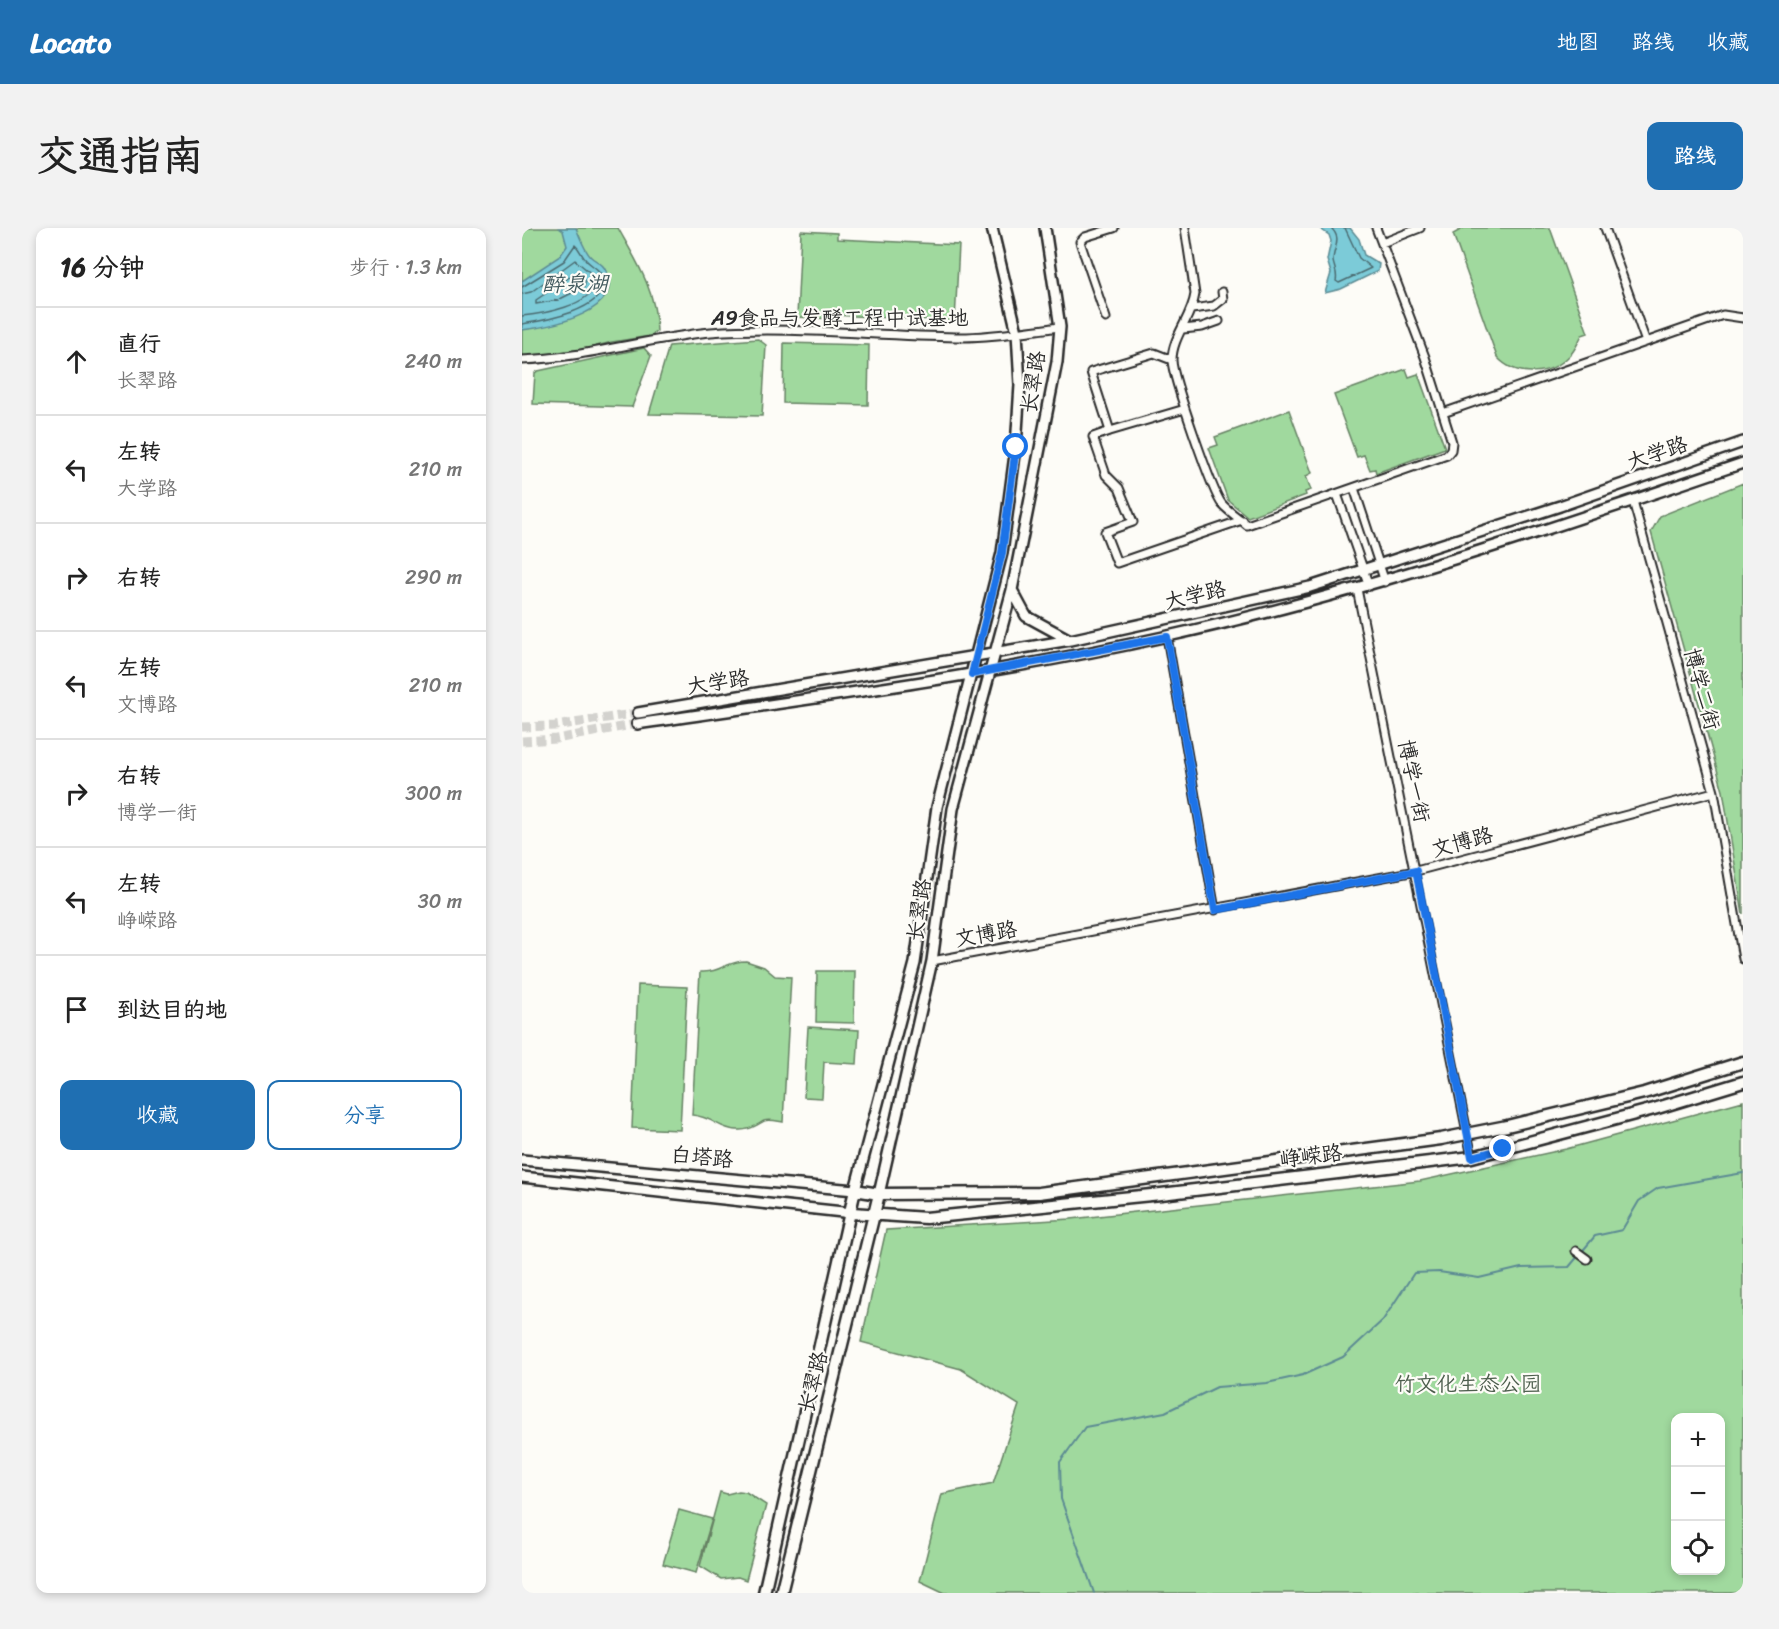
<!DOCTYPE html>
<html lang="zh">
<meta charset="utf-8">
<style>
:root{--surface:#fff;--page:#f2f2f2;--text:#222;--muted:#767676;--line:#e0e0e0;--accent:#1f6fb2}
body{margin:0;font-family:Sriracha,"LXGW WenKai TC",sans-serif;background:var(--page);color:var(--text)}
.controls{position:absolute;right:18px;bottom:18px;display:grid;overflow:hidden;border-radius:12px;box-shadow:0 3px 9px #0003}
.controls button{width:54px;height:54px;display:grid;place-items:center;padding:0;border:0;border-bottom:2px solid var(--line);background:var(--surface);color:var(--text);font:30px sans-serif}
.stop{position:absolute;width:18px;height:18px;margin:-14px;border:4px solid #1a73e8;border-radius:50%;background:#fff}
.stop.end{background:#1a73e8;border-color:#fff;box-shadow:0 2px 6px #0008}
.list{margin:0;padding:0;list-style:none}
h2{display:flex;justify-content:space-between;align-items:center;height:78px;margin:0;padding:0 24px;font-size:26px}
h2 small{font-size:20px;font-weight:400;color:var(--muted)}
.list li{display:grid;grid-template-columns:39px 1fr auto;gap:18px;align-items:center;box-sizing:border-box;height:108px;padding:0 24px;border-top:2px solid var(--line)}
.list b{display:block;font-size:22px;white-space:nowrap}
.list p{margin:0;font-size:20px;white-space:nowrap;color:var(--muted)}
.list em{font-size:20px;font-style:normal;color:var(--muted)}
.actions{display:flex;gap:12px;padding:18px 24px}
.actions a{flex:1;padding:14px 0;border:2px solid var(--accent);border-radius:12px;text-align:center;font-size:21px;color:var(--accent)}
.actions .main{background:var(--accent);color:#fff}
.icon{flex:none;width:33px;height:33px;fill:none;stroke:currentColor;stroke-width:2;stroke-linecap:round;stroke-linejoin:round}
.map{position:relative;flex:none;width:1221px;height:1365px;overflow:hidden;border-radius:12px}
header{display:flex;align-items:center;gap:36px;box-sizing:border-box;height:84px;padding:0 30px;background:var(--accent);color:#fff}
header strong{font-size:28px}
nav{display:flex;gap:33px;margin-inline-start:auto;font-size:21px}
.intro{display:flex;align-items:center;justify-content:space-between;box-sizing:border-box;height:144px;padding:0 36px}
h1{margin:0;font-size:42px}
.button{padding:15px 27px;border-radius:12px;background:var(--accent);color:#fff;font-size:21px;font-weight:700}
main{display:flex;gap:36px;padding:0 36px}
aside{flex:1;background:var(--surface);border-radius:12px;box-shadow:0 3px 9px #0003}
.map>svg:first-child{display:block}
.green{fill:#a0d99e;stroke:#668264;stroke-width:1.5;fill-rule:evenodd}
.water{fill:#7ccbd8;stroke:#5c8b93;stroke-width:1.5}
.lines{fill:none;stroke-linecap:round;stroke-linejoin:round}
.shore{stroke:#4b6b70;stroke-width:1.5}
.stream{stroke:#5c8b93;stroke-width:2}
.secondary-tunnel{stroke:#d3d2ce;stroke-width:9;stroke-dasharray:9 4.5;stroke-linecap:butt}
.street-casing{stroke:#2b2b2b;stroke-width:11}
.secondary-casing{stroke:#2b2b2b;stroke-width:14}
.primary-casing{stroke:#2b2b2b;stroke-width:15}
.street{stroke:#fdfcf7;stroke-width:7}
.secondary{stroke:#fdfcf7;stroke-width:9}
.primary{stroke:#fdfcf7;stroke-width:10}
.route{stroke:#1a73e8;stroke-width:8}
.labels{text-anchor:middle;stroke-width:4.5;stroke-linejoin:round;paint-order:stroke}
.street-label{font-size:21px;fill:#2b2b2b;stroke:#fdfcf7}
.park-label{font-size:21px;fill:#4e5f4e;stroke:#fdfcf7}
.water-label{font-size:22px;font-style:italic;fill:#435b5f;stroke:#fdfcf7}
</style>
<header>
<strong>Locato</strong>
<nav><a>地图</a><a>路线</a><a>收藏</a></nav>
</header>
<div class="intro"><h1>交通指南</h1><a class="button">路线</a></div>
<main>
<aside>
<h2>16 分钟<small>步行 · 1.3 km</small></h2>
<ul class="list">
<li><svg class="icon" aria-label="ahead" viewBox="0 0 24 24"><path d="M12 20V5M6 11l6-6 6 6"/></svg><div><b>直行</b><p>长翠路</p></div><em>240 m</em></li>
<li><svg class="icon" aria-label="left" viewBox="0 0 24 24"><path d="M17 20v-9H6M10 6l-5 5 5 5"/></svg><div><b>左转</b><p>大学路</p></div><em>210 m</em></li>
<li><svg class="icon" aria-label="right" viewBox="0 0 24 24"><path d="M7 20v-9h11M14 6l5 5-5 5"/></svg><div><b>右转</b></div><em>290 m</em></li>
<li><svg class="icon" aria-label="left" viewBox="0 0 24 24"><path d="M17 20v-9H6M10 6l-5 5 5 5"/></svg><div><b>左转</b><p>文博路</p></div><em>210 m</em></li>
<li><svg class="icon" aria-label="right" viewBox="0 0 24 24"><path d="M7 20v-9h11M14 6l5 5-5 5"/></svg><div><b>右转</b><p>博学一街</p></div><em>300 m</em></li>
<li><svg class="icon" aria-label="left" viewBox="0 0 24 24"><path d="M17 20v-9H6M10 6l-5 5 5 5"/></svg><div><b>左转</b><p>峥嵘路</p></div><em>30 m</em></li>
<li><svg class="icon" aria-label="arrive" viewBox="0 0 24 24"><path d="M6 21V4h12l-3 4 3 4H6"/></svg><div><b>到达目的地</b></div></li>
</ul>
<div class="actions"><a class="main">收藏</a><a>分享</a></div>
</aside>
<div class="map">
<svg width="1221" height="1365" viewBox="0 0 1221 1365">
<rect width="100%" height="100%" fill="#fdfcf7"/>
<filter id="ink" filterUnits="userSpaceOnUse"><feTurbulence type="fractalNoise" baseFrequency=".0167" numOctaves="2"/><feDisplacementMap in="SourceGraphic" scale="12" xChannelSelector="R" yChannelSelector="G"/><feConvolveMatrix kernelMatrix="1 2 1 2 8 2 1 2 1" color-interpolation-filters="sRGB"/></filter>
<g filter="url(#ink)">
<path class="green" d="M0,0H96C115,34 134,63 135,103L128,108L90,114L43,126L0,129Z
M942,0H1028L1066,105L1060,107C1056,114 1053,123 1047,128C1028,148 994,150 975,129L931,6Z
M279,3L315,5V11L437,17L433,93L311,87V91L275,89Z
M236,111L244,117L240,188L127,186L147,118Z
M262,115L347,117L346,177L261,175Z
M122,120L129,128L110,179L11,176L13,145L16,143Z
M884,141L887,149L896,146L923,220L854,245L853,241L848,242L842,227L835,229L812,167Z
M767,182L790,245L784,248L789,262L783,264L784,267L726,289L706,272L687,220L696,217L693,209Z
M1221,255V686L1201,563L1129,304L1138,288Z
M224,733L242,739L253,748L269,749L261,894C255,893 247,891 242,893C233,898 226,903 215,902C196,901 192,889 170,887L178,744C199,745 204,733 224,733Z
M295,743H333L332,795L294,794Z
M116,757L165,759L158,902L110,900Z
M286,799L337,802L335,836L302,834L300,870L282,869Z
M1221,873V1365H423L398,1353L420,1266L471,1255L497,1177L439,1141L339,1114L364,1002L549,991L898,953L1044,921ZM1154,1190H1198V1342H1154Z
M217,1263L224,1264L244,1277L224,1352L216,1349L199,1351L178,1338L198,1264L205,1266Z
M157,1282L190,1291L174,1345L141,1336Z"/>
<path class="water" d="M37,0H54C58,9 62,22 69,29C73,33 80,35 83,41C106,83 28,99 0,102V53L38,28L45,18L41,3Z
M797,0H828L837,11L842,27L857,36L856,43L819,61L803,65L809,45L805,32L809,13L807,7Z"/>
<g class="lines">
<path class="shore" d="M809,0C821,11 811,20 811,33C812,40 816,45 814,53L817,55L849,40L837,30L823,0
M52,46L63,53L62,59L36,72L14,76V72Z
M0,59L42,33L53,17C58,21 59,27 64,32C70,39 80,41 81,53C85,82 20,93 0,96
M0,66L9,64L53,32L71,47L74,54C70,78 20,86 0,88"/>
<path class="stream" d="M572,1365L539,1271L538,1234L563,1199L643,1184L695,1159L745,1155L781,1147L821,1129L861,1092L892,1045L917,1044L957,1050L999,1040L1047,1039L1073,1008L1100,1002L1117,973L1136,960L1221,945"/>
<path class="secondary-tunnel" d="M0,499L33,498L116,485
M0,513L34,511L115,496"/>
<g class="street-casing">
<path id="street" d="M663,0L673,66C670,89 650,109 650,132C650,148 691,266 700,276C707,284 717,290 725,297L925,227L929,222L930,214L903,129L854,0
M1083,0L1124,114
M860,15L898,0
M670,81L692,78L701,71L700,64
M584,90L558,14L563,9L592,0
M661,101L680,99L697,93
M0,132C63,130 125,110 189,104C270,98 352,108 434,109C468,110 504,103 538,99
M650,132L632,125L569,144L588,203L571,209L584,247L597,260L611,294L583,304L595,335L720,292
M921,185L1201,87L1221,90
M588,203L663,181
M832,260L863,354
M815,266L847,358
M1111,273L1192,564L1221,731
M835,361L950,929
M645,409L693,682
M410,733L894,643L1192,564
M1054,1023L1065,1031"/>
</g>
<g class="secondary-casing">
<path id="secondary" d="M490,362L504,388L548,412
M116,485L548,412L788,359L1038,278L1221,214
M115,496C292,470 471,447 646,408C842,365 1031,300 1221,235
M0,932L333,962L393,735L415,579L480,325L494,219L498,157L495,104L470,0
M0,949L330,985
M357,966L410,733L431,581L490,362L535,134L538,99L523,0"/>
</g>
<g class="primary-casing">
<path id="primary" d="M330,985L404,990L639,966L950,929L1132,881L1221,854
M242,1365L333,962L357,966L517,965L919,911L985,898L1122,865L1221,834
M259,1365L357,966"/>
</g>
<use href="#street" class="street"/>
<use href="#secondary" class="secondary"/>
<use href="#primary" class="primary"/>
</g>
</g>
<g class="lines" filter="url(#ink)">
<path class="route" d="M494,219L480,325L450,446L645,409L693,682L894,643L950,929L981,921"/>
</g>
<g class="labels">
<g class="street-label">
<text x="318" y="97">A9食品与发酵工程中试基地</text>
<text transform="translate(511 154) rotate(-81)" y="7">长翠路</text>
<text transform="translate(1135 225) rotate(-19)" y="7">大学路</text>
<text transform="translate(673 367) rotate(-13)" y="7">大学路</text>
<text transform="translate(196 454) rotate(-9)" y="7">大学路</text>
<text transform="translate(1180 461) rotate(75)" y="7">博学二街</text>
<text transform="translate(892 553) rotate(78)" y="7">博学一街</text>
<text transform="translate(940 614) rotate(-15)" y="7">文博路</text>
<text transform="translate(397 682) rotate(-82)" y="7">长翠路</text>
<text transform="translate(464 706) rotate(-10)" y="7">文博路</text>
<text transform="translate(789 928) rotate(-7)" y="7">峥嵘路</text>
<text transform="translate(180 929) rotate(5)" y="7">白塔路</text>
<text transform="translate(291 1154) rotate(-76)" y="7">长翠路</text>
</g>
<g class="park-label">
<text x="946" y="1163">竹文化生态公园</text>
</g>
<g class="water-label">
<text x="53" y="63">醉泉湖</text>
</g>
</g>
</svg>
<div class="controls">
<button>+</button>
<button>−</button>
<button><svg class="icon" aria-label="locate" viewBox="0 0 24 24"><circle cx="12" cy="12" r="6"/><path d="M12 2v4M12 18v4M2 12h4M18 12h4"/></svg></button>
</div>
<div class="stop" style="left:494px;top:219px"></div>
<div class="stop end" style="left:981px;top:921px"></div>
</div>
</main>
